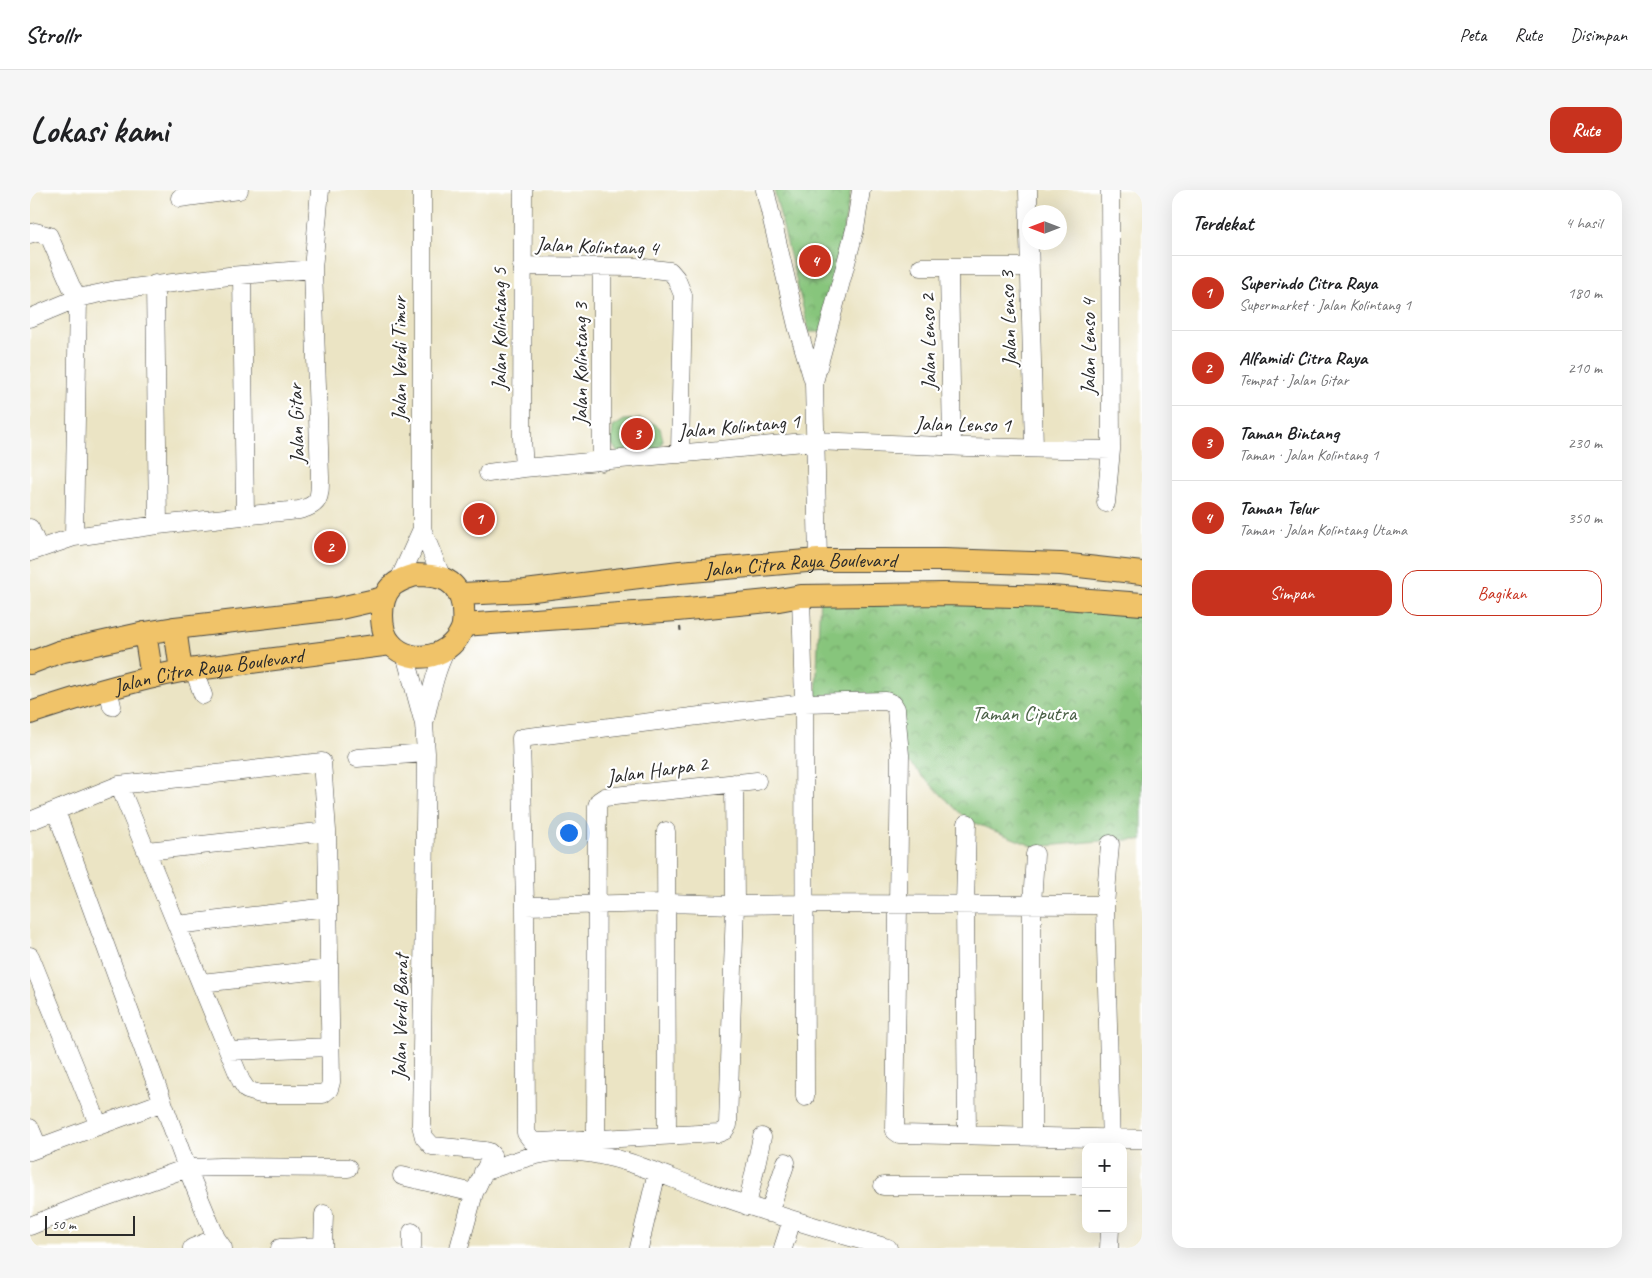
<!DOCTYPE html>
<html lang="id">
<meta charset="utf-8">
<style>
:root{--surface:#fff;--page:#f6f6f6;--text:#202124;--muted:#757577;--line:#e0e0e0;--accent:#c8321e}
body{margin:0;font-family:Caveat,sans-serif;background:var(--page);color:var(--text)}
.controls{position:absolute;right:15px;bottom:15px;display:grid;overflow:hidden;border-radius:10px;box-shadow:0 5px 20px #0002}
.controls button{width:45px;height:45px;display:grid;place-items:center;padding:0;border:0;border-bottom:1px solid var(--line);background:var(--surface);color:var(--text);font:25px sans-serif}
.compass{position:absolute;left:992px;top:15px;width:45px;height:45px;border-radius:50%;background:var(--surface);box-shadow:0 5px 20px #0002;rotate:270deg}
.scale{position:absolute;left:15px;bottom:12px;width:90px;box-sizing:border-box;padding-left:5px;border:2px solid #2b2b2b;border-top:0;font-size:14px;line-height:18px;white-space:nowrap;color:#2b2b2b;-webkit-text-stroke:4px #fff;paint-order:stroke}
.you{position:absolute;left:538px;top:642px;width:18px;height:18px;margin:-12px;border:4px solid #fff;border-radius:50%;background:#1a73e8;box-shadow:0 0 0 8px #1a73e833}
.badge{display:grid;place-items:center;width:32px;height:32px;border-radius:50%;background:var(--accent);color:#fff;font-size:16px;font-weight:700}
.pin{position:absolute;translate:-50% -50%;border:2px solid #fff;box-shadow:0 1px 5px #0006}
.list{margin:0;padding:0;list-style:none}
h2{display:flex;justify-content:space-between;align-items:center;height:65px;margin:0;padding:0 20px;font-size:21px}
h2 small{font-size:16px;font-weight:400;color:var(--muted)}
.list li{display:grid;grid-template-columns:32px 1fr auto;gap:15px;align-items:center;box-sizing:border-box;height:75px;padding:0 20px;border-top:1px solid var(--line)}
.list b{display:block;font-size:19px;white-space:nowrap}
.list p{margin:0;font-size:16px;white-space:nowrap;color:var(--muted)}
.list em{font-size:16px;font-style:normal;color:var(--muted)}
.actions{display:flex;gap:10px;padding:15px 20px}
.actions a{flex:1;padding:11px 0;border:1px solid var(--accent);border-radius:15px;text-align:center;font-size:18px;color:var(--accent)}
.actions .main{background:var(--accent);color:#fff}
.map{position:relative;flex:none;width:1112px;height:1058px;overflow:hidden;border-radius:15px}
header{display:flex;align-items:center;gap:30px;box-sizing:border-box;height:70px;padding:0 25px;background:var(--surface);border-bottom:1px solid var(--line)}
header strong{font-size:24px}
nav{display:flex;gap:28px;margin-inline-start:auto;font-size:18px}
.intro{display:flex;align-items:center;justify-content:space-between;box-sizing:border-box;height:120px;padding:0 30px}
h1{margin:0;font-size:35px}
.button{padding:12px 22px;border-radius:15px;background:var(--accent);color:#fff;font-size:18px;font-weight:700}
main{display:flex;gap:30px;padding:0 30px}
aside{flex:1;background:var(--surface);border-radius:15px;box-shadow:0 5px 20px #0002}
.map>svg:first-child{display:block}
.park{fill:url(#park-crowns);stroke:#597854}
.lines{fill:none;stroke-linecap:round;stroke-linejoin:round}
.minor-casing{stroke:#484742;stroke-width:19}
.major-casing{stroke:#484742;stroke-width:24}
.path{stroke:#484742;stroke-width:2;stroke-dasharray:4 4;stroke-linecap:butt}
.minor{stroke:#fff;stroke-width:18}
.major{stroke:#f0c369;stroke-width:22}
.labels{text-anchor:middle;stroke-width:4.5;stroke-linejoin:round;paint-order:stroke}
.street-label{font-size:21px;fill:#2b2b2b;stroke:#fff}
.park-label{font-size:21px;fill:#4b6147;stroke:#fff}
</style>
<header>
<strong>Strollr</strong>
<nav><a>Peta</a><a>Rute</a><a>Disimpan</a></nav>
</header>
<div class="intro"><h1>Lokasi kami</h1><a class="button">Rute</a></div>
<main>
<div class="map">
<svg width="1112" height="1058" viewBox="0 0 1112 1058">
<defs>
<pattern id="park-crowns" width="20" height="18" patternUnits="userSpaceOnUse" patternTransform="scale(1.25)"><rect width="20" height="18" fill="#87c57c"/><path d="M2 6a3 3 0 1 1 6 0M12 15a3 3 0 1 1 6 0" fill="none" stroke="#6fa066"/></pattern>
</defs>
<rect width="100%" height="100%" fill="#fff"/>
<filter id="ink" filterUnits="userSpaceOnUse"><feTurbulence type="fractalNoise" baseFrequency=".02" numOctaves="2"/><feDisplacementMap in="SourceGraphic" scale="10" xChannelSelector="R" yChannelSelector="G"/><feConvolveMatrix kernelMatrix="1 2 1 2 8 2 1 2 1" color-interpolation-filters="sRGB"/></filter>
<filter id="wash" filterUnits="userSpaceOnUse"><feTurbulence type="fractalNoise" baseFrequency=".0096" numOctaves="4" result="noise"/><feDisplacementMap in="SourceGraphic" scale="20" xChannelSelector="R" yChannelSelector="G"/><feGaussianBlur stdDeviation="1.12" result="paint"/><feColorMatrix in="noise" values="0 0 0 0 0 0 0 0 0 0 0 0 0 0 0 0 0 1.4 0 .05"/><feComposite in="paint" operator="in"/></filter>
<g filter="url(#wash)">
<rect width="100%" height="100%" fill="#ebe4c4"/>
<path class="park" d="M744,0H821L794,142H779Z
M610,229L623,233L630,238L633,250L629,259L588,263L581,253L583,237L594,230Z
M790,401L1112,417V650H1080L1005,657L937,630L871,565L857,510L786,509Z"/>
</g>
<g filter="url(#ink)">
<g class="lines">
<g class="minor-casing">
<path id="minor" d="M392,0V339L412,388
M493,0L492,248L494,278
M735,0L767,136L784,193L788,370
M998,0L1004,258
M150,8L209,0
M0,44L5,42L19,46L41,96L48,108L44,347
M492,76L606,77L640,81L646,88L653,105L650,264
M891,77H999
M919,78L922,256
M212,85L215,326
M125,94L128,335
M0,128L48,108L86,100L199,86L283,79
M784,192L825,39L831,0
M572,272V77
M458,283L494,278L785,251L937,257L1081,260
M1076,313L1081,260L1080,0
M0,338L9,359
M0,362L44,347L128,335L269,320C290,315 290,308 290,287L283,79L290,0
M369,390L392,339
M771,406L774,513L775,907
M375,464L394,534C400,509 404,483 416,460
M164,480L173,505
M78,498L82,516
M394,534L396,563L391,935L394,947L402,956L455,961L459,962L462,965L444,1003L429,1058
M327,568L396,563
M704,593L705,715L698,935L694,941L689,943L510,952L502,951L496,943L495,716L491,548L774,513L856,511L863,514L866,519L870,565L865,941L869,944L1112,949
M26,621L157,978L186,1048L193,1058
M0,631L89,595L292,572L297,641L301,892L299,899L293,904H230L217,900L211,891L89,595
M937,633L935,715L937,945
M636,641L637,945
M1080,654L1075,715L1081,957
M117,661L297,641
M495,716L637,713L705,715L775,714L1075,715
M147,735L298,717
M0,766L69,936
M171,793L299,779
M199,861L300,857
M0,938L8,957
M1002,947V715L1005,664
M566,948L567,616L569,611L575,607L727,591
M0,961L133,912
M453,982C483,972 516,958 549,962C594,966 633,986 676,1001C735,1023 797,1040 858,1058
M372,986L444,1003
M853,996H1056
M717,1016L732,947
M739,1023L756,972
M0,1036L47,1017L157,978L190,977L318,978
M382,1042V1058
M293,1056L294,1024
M162,1058L186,1048
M250,1058L293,1056V1058
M609,1058L627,982
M753,1058L762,1030
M1079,1058L1080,1039"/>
</g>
<g class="major-casing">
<g id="major">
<path d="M385,385C411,385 428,389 433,417C433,423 434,431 433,436C424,466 383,478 361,454C349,441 349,410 361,397C368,390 376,388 385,385Z"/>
<path id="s1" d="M430,404L495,401L650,382L788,370H914L1031,374L1112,383"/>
<path d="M433,435L647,420L749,410L771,406L913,404L1021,407L1112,414"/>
<path d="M145,438L151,481"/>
<path d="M115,443L122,487"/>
<path d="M0,473L29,462L115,443L145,438L306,419L354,408"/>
<path id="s2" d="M0,523C50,507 99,491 151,481L361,454"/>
</g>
</g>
<path class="path" d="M650,437L651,444"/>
<use href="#minor" class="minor"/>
<use href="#major" class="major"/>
</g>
</g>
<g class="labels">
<g class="street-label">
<text transform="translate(567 56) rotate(2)" y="7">Jalan Kolintang 4</text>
<text transform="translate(978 129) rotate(-92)" y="7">Jalan Lenso 3</text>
<text transform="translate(469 139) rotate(-90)" y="7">Jalan Kolintang 5</text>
<text transform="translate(898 152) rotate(-91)" y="7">Jalan Lenso 2</text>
<text transform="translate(1058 157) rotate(-90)" y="7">Jalan Lenso 4</text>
<text transform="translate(369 169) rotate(-90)" y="7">Jalan Verdi Timur</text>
<text transform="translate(550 174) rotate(-90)" y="7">Jalan Kolintang 3</text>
<text transform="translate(266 234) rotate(-92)" y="7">Jalan Gitar</text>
<text transform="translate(933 234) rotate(1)" y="7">Jalan Lenso 1</text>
<text transform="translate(709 236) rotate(-5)" y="7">Jalan Kolintang 1</text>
<text dy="7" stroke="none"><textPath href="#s1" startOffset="342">Jalan Citra Raya Boulevard</textPath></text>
<text dy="7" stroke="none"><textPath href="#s2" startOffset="184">Jalan Citra Raya Boulevard</textPath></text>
<text transform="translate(627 580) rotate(-8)" y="7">Jalan Harpa 2</text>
<text transform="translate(370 827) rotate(-89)" y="7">Jalan Verdi Barat</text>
</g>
<g class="park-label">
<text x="994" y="530">Taman Ciputra</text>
</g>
</g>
</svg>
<div class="controls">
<button>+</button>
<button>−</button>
</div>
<svg class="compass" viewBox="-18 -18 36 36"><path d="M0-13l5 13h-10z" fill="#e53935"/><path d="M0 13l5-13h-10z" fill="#757577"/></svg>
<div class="scale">50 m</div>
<div class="you"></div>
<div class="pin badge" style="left:449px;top:329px">1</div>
<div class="pin badge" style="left:300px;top:357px">2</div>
<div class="pin badge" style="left:607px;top:244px">3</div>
<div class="pin badge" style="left:785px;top:71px">4</div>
</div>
<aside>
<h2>Terdekat<small>4 hasil</small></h2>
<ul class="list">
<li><span class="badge">1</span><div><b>Superindo Citra Raya</b><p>Supermarket · Jalan Kolintang 1</p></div><em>180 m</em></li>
<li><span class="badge">2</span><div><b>Alfamidi Citra Raya</b><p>Tempat · Jalan Gitar</p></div><em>210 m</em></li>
<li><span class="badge">3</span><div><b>Taman Bintang</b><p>Taman · Jalan Kolintang 1</p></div><em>230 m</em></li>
<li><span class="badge">4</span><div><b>Taman Telur</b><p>Taman · Jalan Kolintang Utama</p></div><em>350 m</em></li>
</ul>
<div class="actions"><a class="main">Simpan</a><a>Bagikan</a></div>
</aside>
</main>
